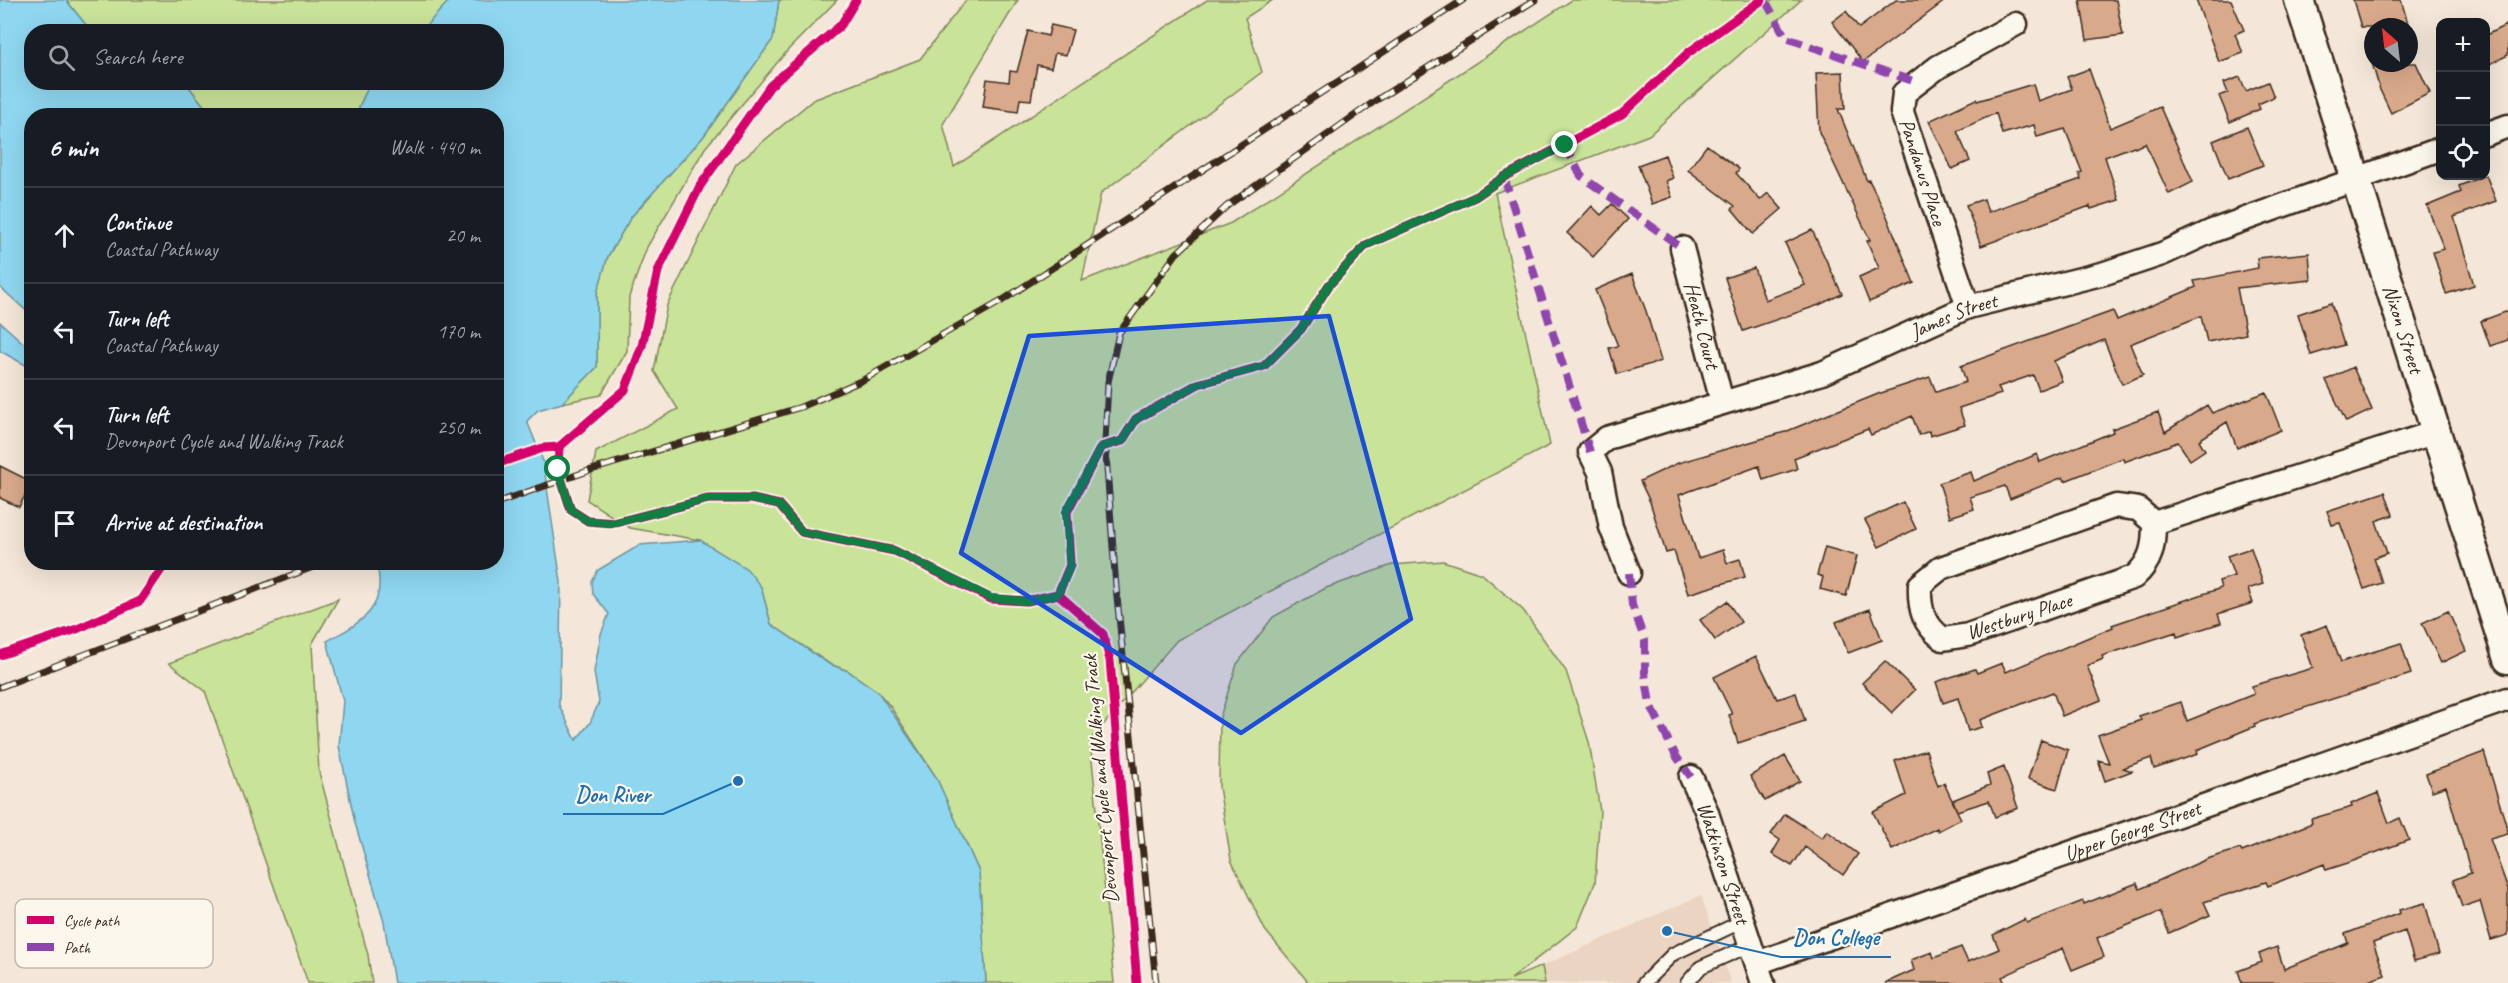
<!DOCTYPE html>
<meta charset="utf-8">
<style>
:root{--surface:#171b24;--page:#242831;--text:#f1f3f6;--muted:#9ea1a6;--line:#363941}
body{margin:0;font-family:Caveat,sans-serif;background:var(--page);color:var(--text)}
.controls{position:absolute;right:18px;top:18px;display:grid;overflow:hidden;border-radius:12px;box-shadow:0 6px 24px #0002}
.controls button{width:54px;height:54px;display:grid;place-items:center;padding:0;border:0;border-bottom:2px solid var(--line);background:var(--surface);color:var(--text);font:30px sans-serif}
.compass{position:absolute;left:2364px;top:18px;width:54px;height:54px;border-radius:50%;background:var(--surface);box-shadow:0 6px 24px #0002;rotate:332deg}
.stop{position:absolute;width:18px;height:18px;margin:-14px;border:4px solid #0b8043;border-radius:50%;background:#fff}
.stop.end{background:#0b8043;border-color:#fff;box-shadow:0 2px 6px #0008}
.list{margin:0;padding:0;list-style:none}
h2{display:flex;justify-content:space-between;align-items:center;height:78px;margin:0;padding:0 24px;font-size:26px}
h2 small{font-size:20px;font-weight:400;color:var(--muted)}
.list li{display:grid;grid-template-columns:39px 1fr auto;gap:18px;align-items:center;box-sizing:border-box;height:96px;padding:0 24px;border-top:2px solid var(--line)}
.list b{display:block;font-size:22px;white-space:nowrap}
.list p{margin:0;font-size:20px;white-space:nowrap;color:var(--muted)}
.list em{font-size:20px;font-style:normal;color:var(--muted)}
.icon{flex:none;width:33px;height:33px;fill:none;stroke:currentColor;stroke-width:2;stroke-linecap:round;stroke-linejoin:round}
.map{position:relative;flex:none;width:2508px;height:983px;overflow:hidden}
.search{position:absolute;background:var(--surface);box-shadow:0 6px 24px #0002;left:24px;top:24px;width:480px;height:66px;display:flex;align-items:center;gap:15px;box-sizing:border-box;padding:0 21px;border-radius:24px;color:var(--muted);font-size:22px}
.panel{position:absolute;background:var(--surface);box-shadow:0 6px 24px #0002;left:24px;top:108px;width:480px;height:462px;border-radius:24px}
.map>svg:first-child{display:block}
.built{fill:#ecd4c2}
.green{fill:#c9e399;stroke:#82865c;stroke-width:1.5}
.water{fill:#8fd7f1;stroke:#6d929d;stroke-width:1.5}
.building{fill:#d9a98c;stroke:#3b2a1e;stroke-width:1.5}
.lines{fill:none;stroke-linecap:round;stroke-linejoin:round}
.service-casing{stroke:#3b2a1e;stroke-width:16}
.minor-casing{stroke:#3b2a1e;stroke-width:27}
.tertiary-casing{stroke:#3b2a1e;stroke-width:33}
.service{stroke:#fbf7ec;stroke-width:12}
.minor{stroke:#fbf7ec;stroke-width:22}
.tertiary{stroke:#fbf7ec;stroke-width:28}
.rail-casing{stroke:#3b2a1e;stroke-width:7}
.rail{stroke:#fbf7ec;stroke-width:4.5;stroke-dasharray:14;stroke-linecap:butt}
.quiet{stroke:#8e44ad;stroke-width:8;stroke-dasharray:15 8;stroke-linecap:butt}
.cycleway-casing{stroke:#fbf7ec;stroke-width:13}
.cycleway{stroke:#d6006c;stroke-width:9}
.route{stroke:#0b8043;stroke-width:8}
.marked{fill:#1d4ed8;fill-opacity:0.2;stroke:#1d4ed8;stroke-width:4.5;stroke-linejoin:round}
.labels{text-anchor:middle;stroke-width:4.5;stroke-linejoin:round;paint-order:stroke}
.street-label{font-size:21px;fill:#3b2a1e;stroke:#fbf7ec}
.key{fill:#fbf7ec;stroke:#c1baae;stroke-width:1.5}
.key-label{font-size:16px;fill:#3b2a1e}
.leader{fill:none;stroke:#1f6fb2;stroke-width:2}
.callout-dot{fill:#1f6fb2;stroke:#fbf7ec;stroke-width:2}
.callout-label{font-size:22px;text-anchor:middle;font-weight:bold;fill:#1f6fb2;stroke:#fbf7ec;stroke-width:4.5;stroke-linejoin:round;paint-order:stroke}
</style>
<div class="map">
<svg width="2508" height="983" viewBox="0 0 2508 983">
<rect width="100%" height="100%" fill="#f4e7d9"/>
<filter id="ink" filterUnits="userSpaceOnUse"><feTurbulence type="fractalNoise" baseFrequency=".0167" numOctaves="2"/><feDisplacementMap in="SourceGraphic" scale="12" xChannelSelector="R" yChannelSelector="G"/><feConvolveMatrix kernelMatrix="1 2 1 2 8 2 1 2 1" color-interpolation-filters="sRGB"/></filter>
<g filter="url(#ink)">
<path class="built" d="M1701,895L1731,983H1545L1542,966Z"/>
<path class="green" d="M66,0H450L421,32L97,31L86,25Z
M779,0H837L788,50L705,148L647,247L629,297L627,351L601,395L562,403L597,367V293L608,256L631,217L703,137L773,39Z
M966,0H1018L943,124L954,167L1207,0H1273L1245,18L1262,72L1101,193L1082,281L1231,223L1572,0H1801L1649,135L1495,193L1550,445L1177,640L1090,740L1114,983H986L979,872L936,777L890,706L878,692L848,671L830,664L771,624L761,587L700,540L630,528L587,500L596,452L678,409L654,371L667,305L736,164L813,100L920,59Z
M186,83H370L359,107L361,116L211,115Z
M1443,561L1482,574L1523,610L1566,671L1589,742L1600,811L1595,883L1577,927L1511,979L1542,966L1545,983H1309L1265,930L1231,860L1219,787L1220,717L1237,664L1273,617L1326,588L1392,565Z
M338,599L312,644L319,772L368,955L372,983H308L205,691L169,663Z"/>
<path class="water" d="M0,0H66L86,25L97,31L32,32V82L186,83L211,115L32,116L31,315L0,287Z
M450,0H779L773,39L703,137L631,217L608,256L597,293V367L562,403L538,410L527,421L543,461L561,582L559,705L576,740L590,723L599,702L594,672L601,634L609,614L593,594L592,582L598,570L640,545L700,540L747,569L761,587L771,624L829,664L848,671L878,692L936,777L979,872L986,983H394L384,922L355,823L339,746L343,701L327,641C362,622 389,608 376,563L496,562V116L361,115L359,107L370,83L496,82V32L421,31Z
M0,322L31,350V368L0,351Z"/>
<path class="building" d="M1896,0H1946L1863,62L1832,22L1846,11L1859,28Z
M2080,0H2116L2123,35L2087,40Z
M2196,0H2231L2244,30L2235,34L2243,53L2219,62Z
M2353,0H2401L2409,27H2361Z
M2508,24V55L2486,66V35Z
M1051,25L1073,30L1066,55L1055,53L1051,68L1037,65L1031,100L1020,99L1018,112L983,107L987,79L1009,82L1010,71L1017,72L1028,31L1048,36Z
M2372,63H2416L2430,93L2391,113L2380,90Z
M2089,69L2110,128L2160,107L2193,182L2169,194L2145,143L2135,148L2134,146L2105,157L2119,200L2091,209L2090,206L1981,246L1966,205L1984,199L1988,212L2081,179L2079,173L2082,172L2065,129L2037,137L2034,125L2002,134L1996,113L1957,131L1970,161L1952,169L1929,121L1976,99L1977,101L2033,84L2038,101L2072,89L2067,77Z
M1843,72L1845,109H1838L1867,181L1869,180L1886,214L1914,283L1869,302L1859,277L1879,268L1867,241L1870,240L1819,132L1816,73Z
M2240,77L2246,91L2268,82L2274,97L2258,104L2260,109L2230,122L2219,96L2228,93L2224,83Z
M2247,127L2263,165L2228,179L2213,141Z
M1707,145L1739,169L1736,173L1760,200L1768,193L1782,209L1753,234L1732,209L1735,206L1688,170Z
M1665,155L1673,178L1666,181L1672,197L1652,204L1638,165Z
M2486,175L2496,201L2454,217L2474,285L2446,294L2433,252L2444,249L2427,206L2461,192L2459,186Z
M1612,204L1628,219L1593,257L1567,233L1592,206L1601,215Z
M1812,230L1842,294L1819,305L1743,331L1725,278L1754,268L1765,300L1805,285L1785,243Z
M2309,253L2311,280L2237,288L2246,334L2207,342L2201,316L2130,344L2143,375L2122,384L2104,340L2054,361L2062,381L2039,390L2033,375L1998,387L2001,394L1959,408L1965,425L1930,436L1929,431L1919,435L1912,416L1871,435L1868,429L1794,458L1797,469L1763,480L1759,466L1679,495L1698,558L1723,550L1727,563L1740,559L1745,577L1688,594L1674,551L1666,553L1650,502L1640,481L1678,463L1785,432L1878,394L1930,377L1936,392L1966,382L1961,366L2113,311L2117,320L2196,287L2194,281L2258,268L2257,258Z
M1632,274L1646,311L1661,361L1617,374L1609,348L1618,346L1595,290Z
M2331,303L2344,345L2311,355L2298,314Z
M2508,311V340L2490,346L2481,321Z
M2353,367L2372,410L2346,422L2326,380Z
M2266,392L2281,430L2237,448L2227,422L2199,440L2205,450L2190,460L2178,442L2124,462L2123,458L2065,481L2063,477L2010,499L2005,486L1970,497L1974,509L1950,517L1939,483L1971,472L1974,481L2037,454L2040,462L2113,432L2112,429L2158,412L2165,432L2207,405L2212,413Z
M0,466L32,482L19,507L0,498Z
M2385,492L2393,515L2376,521L2387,553L2374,558L2382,583L2364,589L2340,523L2332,525L2327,511Z
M1903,502L1916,529L1879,547L1865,520Z
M1825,547L1857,556L1846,596L1820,589L1823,577L1817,575Z
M2251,548L2263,584L2248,589L2253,603L2218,614L2221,623L2177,637L2176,632L2102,656L2103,659L2087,666L2101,700L2062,716L2053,692L1980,720L1982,727L1968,731L1958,698L1943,703L1936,682L1975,669L1977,673L2002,663L2006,672L2113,627L2112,625L2221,588L2219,581L2234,576L2227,556Z
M1727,601L1741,622L1715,640L1700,620Z
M1870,609L1882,640L1848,653L1836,622Z
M2448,611L2466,651L2441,663L2422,623Z
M2327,625L2341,662L2401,643L2411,674L2254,724L2255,726L2197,750L2198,754L2154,769L2151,758L2123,768L2132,771L2105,781L2098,760L2109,763L2098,735L2141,720L2139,716L2181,702L2187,721L2254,694L2252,686L2313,668L2301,635Z
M1756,656L1777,699L1796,693L1805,721L1738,743L1729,715L1732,714L1714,677Z
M1885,661L1915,690L1892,713L1862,683Z
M2041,740L2068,750L2057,789L2028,779Z
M1926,750L1938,786L1944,783L1957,811L1953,800L1990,785L1987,774L2004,767L2018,808L1995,817L1989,801L1957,811L1961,819L1938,831L1937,828L1892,850L1873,812L1906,795L1895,761Z
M2484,752L2508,831V834L2490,839L2508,889V935L2491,940L2480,901L2462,907L2453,880L2471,873L2446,786L2432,791L2426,774Z
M1785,756L1800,781L1765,801L1750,776Z
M2378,793L2389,823L2400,818L2409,840L2348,863L2326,870L2324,864L2268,886L2266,882L2204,902L2210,915L2169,933L2160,912L2097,938L2104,957L2072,970L2063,948L2002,977L2005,983H1885L1914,970L1911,960L1932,952L1934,958L1961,947L1968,962L1999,949L1993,935L2025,919L2027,923L2083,901L2084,904L2137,883L2140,889L2207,859L2240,849L2242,852L2312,823L2311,819L2352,807L2351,804Z
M1785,814L1822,838L1827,831L1858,854L1843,875L1805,847L1792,866L1772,854L1780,840L1771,834Z
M2425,903L2439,954L2414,961L2405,931L2373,943L2385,975L2363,983H2242L2238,971L2262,962L2259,954L2277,947L2284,969L2348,943L2345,934L2400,913L2399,910Z"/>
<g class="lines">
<g class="service-casing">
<path id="service" d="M1644,983L1673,954L1743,921
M1687,983L1701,967L1751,945"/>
</g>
<g class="minor-casing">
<g id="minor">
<path d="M2486,134L2508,126"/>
<path id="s1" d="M1682,248L1722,402"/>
<path d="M1968,307L1902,112L1904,93L1938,67L2016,24"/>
<path d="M2116,506L2138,509L2154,523C2154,546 2152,561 2134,577L1968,635L1943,639C1923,624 1919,609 1920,585L1941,568Z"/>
<path d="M2154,523L2436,432"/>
<path id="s2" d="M1629,573L1611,527L1600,472L1590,452L1607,438L1822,373L1968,307L2105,273L2162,254L2212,231L2440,149"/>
<path id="s3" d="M1691,777L1706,810L1763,983"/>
<path id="s4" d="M1757,963L2508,699"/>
</g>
</g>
<g class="tertiary-casing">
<g id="tertiary">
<path id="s5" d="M2299,0L2508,659"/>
</g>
</g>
<use href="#service" class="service"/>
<use href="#minor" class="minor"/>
<use href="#tertiary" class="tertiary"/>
<g class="rail-casing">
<path id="rail" d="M496,503L588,471L801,407L863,380L1000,302L1463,0
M0,687L326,562
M1156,983L1116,587L1105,442L1108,382L1119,333L1176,254L1227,206L1375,101L1535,0"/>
</g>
<use href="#rail" class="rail"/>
<path class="quiet" d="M1765,0L1786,38L1916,82
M1565,145L1581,176L1682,248
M1504,177L1590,452
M1629,573L1632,605L1645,641V673L1650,704L1676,756L1691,777"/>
<g class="cycleway-casing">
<path id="cycleway" d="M559,447L625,390L642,346L658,271L700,186L770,86L841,25L856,0
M496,464L543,448L559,447L558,469L571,510L588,521L614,523L708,499H752L779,505L802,532L895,551L991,599L1027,601L1058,594
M1058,594L1070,565L1067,512L1101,447L1122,441L1136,419L1198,384L1264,366L1301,329L1329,285L1366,245L1475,197L1504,177L1622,114L1688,53L1762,0
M1058,594L1103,634L1110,660L1137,983
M0,655L77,629L140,601L163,567L185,562"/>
</g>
<use href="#cycleway" class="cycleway"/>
</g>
</g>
<g class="lines" filter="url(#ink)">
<path class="route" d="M558,469L571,510L588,521L614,523L708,499H752L779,505L802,532L895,551L991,598L1027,601L1058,594L1070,566L1066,512L1101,447L1122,441L1136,419L1198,384L1264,366L1301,329L1329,285L1366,245L1475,197L1504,177L1565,145"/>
</g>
<path class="marked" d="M1329,316L1411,619L1241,733L961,553L1029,336Z"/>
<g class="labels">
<g class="street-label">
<text transform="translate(1923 172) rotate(72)" y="7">Pandanus Place</text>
<text dy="7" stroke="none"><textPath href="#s2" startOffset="518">James Street</textPath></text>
<text dy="7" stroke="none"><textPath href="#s1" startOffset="80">Heath Court</textPath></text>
<text dy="7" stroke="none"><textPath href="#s5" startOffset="345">Nixon Street</textPath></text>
<text transform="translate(2019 616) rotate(-18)" y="7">Westbury Place</text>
<text transform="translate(1100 779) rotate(-95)" y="7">Devonport Cycle and Walking Track</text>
<text dy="7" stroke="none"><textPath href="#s4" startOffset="398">Upper George Street</textPath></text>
<text dy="7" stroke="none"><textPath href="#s3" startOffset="92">Watkinson Street</textPath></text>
</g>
</g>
<rect x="15" y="899" width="198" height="69" rx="9" class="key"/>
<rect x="27" y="916" width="27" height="8" fill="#d6006c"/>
<rect x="27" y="943" width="27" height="8" fill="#8e44ad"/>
<g class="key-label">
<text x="64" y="926">Cycle path</text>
<text x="64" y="953">Path</text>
</g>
<path class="leader" d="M738 781L663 814H563M1667 931L1781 957H1891"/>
<g class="callout-dot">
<circle cx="738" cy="781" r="6"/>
<circle cx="1667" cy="931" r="6"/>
</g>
<g class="callout-label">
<text x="613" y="802">Don River</text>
<text x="1836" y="945">Don College</text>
</g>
</svg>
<div class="controls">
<button>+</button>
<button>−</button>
<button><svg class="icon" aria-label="locate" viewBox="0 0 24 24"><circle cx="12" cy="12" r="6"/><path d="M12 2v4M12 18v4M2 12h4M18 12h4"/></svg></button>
</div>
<svg class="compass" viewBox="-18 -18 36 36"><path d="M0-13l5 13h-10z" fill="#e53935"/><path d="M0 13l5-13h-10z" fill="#9ea1a6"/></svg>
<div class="stop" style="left:558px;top:469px"></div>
<div class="stop end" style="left:1565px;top:145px"></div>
<div class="search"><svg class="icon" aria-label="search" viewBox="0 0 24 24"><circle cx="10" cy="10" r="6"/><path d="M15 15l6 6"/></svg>Search here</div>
<section class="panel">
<h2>6 min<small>Walk · 440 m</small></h2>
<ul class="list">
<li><svg class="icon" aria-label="ahead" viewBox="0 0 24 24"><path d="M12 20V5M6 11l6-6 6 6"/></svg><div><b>Continue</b><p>Coastal Pathway</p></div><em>20 m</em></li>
<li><svg class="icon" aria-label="left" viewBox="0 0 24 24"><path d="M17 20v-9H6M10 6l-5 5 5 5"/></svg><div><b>Turn left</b><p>Coastal Pathway</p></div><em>170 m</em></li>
<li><svg class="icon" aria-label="left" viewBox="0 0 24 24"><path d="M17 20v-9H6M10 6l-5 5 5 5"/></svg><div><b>Turn left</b><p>Devonport Cycle and Walking Track</p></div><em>250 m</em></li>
<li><svg class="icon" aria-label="arrive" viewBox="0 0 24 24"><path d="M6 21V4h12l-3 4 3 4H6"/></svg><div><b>Arrive at destination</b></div></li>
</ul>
</section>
</div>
